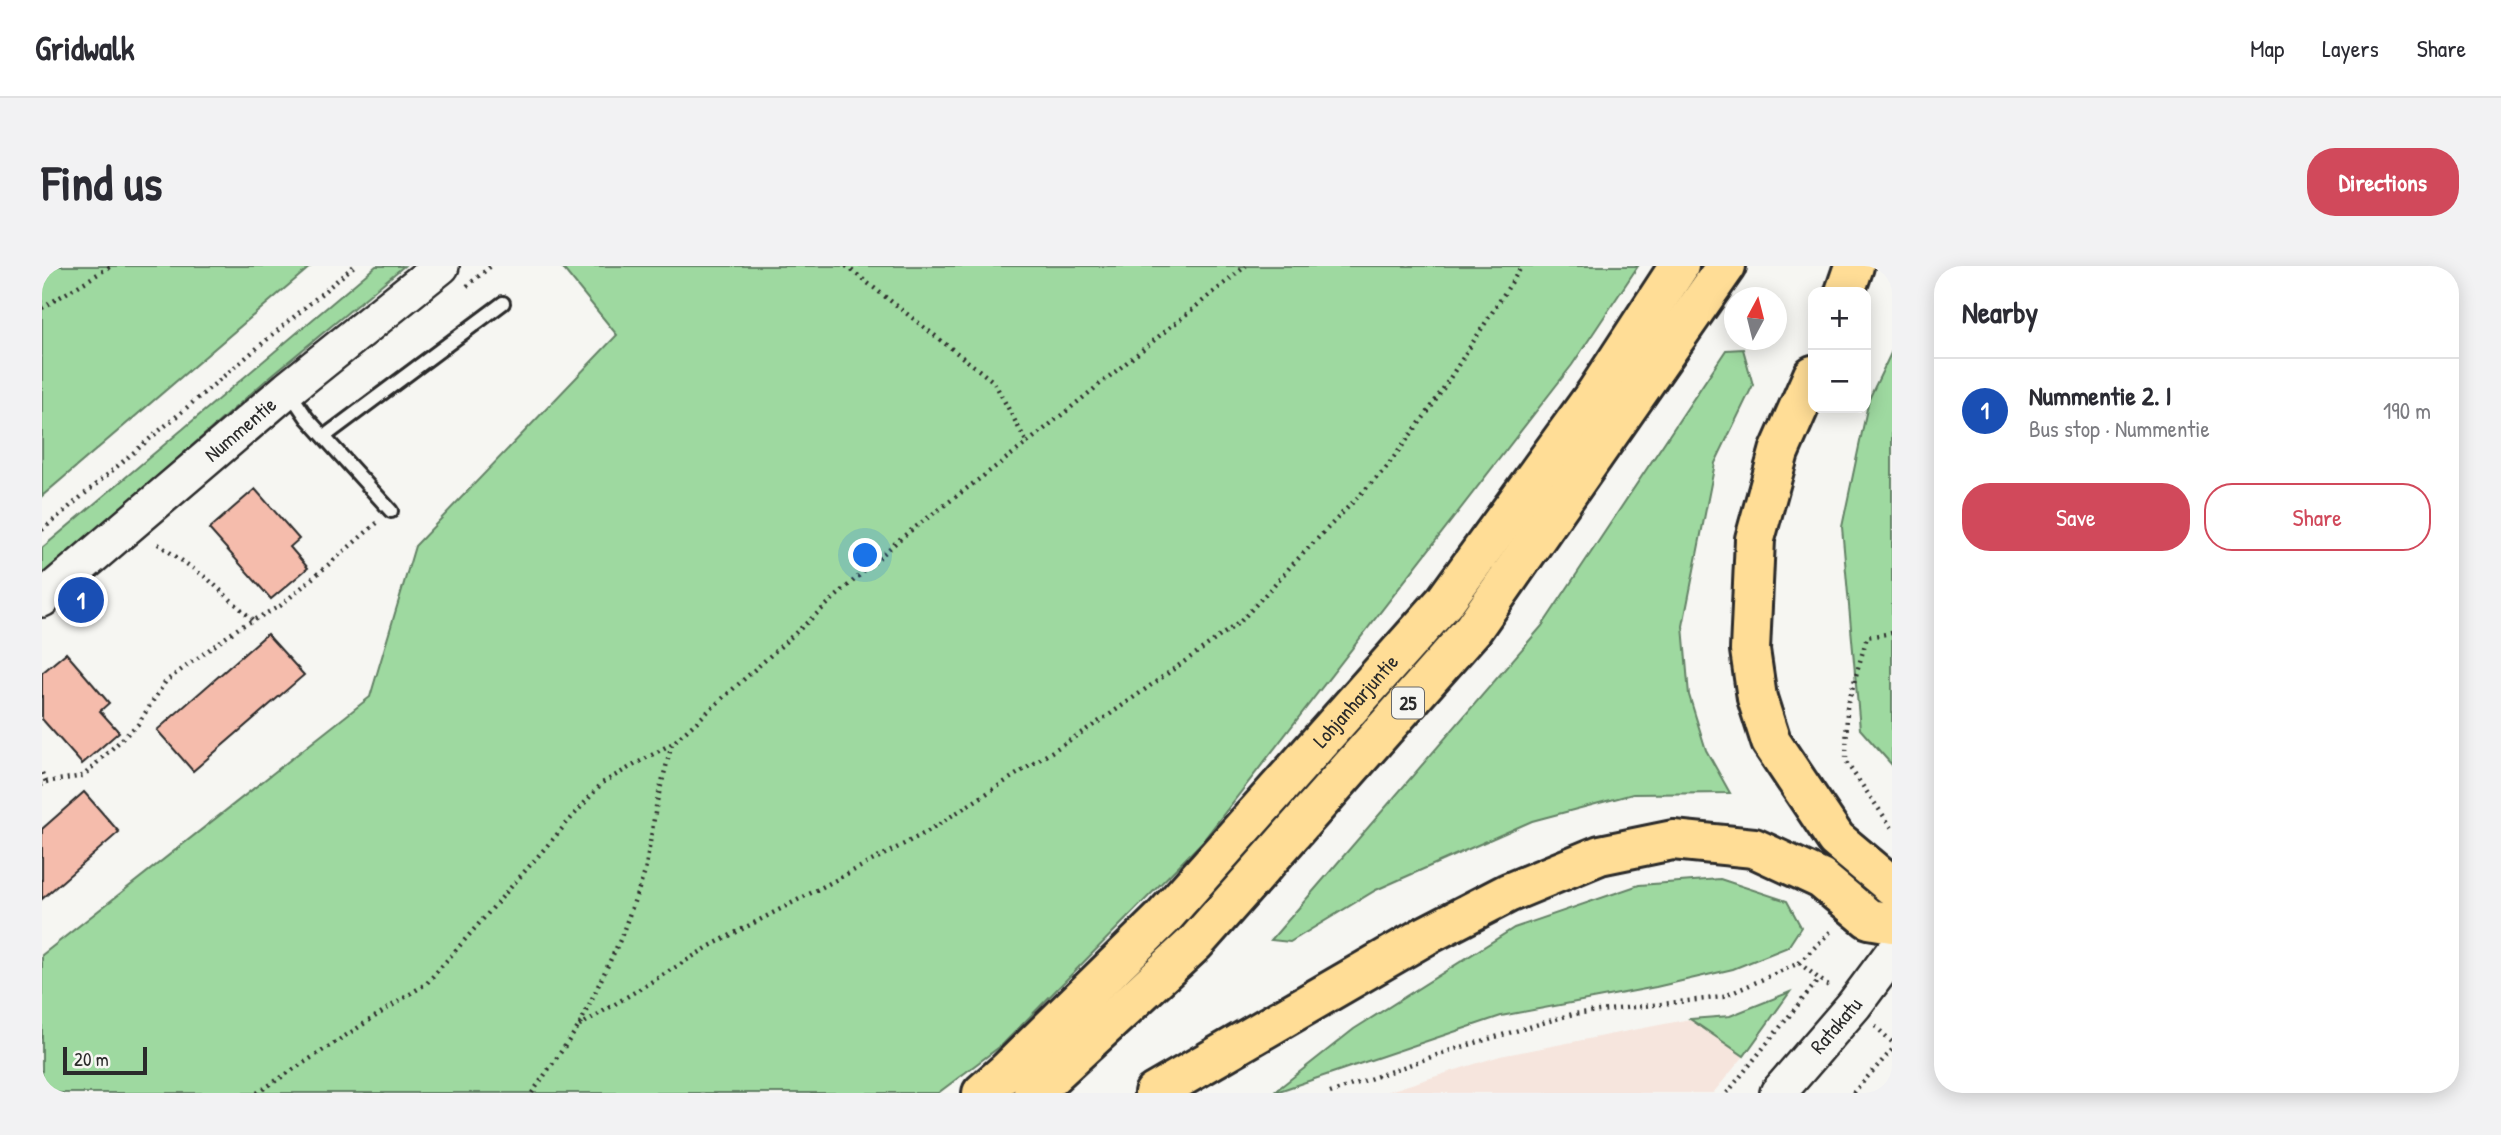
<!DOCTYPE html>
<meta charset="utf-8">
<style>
:root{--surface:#fff;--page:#f2f2f3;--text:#2b2b33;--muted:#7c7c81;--line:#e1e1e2;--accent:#d1495b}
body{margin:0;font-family:"Patrick Hand",sans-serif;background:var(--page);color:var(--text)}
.controls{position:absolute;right:21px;top:21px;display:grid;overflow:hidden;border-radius:14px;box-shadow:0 4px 18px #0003}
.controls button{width:63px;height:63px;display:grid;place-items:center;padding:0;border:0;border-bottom:2px solid var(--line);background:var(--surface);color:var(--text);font:35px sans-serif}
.compass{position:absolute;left:1682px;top:21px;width:63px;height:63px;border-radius:50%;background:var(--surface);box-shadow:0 4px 18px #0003;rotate:7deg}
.scale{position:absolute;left:21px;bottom:18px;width:84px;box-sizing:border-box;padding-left:7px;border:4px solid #2b2b2b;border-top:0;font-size:19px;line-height:24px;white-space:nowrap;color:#2b2b2b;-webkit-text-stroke:5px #f6f6f2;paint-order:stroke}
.you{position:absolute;left:824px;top:290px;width:24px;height:24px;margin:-18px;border:5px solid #fff;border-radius:50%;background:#1a73e8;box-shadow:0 0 0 10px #1a73e833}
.badge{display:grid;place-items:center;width:46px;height:46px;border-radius:50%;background:var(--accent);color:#fff;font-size:23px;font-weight:700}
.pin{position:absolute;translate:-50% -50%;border:4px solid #fff;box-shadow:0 2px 7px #0006}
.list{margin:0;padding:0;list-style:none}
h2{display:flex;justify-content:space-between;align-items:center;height:91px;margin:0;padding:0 28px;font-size:30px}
h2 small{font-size:23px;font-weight:400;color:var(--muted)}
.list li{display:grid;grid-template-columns:46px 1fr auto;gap:21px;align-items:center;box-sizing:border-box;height:105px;padding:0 28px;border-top:2px solid var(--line)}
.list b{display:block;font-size:26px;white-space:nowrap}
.list p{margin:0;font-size:23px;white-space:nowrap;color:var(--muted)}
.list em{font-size:23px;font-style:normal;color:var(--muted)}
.actions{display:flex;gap:14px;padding:21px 28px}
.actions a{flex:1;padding:16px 0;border:2px solid var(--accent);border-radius:28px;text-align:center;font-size:24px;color:var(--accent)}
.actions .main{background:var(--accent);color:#fff}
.map{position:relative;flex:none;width:1850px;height:827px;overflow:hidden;border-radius:28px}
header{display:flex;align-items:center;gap:42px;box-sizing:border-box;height:98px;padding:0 35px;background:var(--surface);border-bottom:2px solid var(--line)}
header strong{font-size:33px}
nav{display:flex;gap:38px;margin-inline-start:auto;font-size:24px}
.intro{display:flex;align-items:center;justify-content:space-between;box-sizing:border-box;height:168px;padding:0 42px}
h1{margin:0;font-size:49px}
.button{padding:18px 32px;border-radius:28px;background:var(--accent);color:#fff;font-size:24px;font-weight:700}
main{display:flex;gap:42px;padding:0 42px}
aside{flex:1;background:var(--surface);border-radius:28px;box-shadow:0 4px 18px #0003}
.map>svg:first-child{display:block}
.built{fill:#f6e5dd}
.green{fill:#9ed9a0;stroke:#648266;stroke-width:2}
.building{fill:#f5bcac;stroke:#2b2b2b;stroke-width:2}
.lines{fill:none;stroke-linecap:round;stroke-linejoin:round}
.lane-casing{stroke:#2b2b2b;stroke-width:18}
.secondary-casing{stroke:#2b2b2b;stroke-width:40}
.highway-casing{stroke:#2b2b2b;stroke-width:44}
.path{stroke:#2b2b2b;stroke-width:4.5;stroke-dasharray:2 5;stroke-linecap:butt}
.lane{stroke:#f6f6f2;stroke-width:12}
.secondary{stroke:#f6f6f2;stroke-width:35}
.highway{stroke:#ffdd96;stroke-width:38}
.labels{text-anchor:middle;stroke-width:5;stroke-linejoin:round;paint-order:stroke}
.shield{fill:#f6f6f2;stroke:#686867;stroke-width:2}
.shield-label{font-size:19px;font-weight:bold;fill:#2b2b2b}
.street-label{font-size:21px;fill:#2b2b2b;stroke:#f6f6f2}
</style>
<header>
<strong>Gridwalk</strong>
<nav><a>Map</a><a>Layers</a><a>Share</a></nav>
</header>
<div class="intro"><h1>Find us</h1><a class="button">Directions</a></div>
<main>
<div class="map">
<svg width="1850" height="827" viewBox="0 0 1850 827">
<rect width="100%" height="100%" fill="#f6f6f2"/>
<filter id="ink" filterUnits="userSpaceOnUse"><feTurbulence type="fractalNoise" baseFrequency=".0143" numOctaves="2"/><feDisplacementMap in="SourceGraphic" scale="14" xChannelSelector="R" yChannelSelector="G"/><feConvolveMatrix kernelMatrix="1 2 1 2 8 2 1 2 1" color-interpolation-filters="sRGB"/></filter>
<g filter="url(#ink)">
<path class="built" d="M1648,753L1702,790L1671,827H1341L1458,790Z"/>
<path class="green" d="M0,0H269L0,230Z
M334,0H362L230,109L0,312V282Z
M519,0H1596L1530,99L1160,576L960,779L896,827H0V689L328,431L373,280L575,69Z
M1701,83L1711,119L1673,197L1641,360L1647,429L1664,484L1688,527L1591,528L1490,555L1334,624L1248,676L1229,674L1500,360L1684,84Z
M1850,85V499L1818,463L1800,261L1827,133Z
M1678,613L1745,635L1759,661L1746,681L1691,703L1614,721L1459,750L1231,827L1312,763L1472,662L1597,619Z
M1748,726L1702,790L1648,753L1688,750Z"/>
<path class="building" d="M213,223L257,273L248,281L266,302L229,333L167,263Z
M225,368L262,409L151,505L115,464Z
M24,387L67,437L58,445L77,466L40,498L0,453V407Z
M42,526L77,566L0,633V563Z"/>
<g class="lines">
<g class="lane-casing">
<path id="lane" d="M246,124L265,152L349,245
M283,170L461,37"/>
</g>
<g class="secondary-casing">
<g id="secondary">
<path id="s1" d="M0,333L246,123L399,0"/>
<path id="s2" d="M1736,827L1812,739L1850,688"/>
</g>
</g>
<g class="highway-casing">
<g id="highway">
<path d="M1803,26L1812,0"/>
<path d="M1771,109L1737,186L1713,273L1708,384L1715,432L1729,476L1794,573L1850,620"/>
<path id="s3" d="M940,827L965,805L1120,653L1403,335L1554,127L1637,0"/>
<path d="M991,827L1154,676L1431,363L1684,0"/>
<path d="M1112,827L1383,670L1466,627L1558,589L1631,574L1712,582L1779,613L1827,653L1850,657"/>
</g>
</g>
<path class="path" d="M804,0L952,116L985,177
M425,20L449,0
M0,42L69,0
M0,264L312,0
M116,278L166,313L211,354
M1850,367L1825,371L1805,441L1804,496L1850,562
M0,507L4,516L0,519
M4,516L41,510L96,458L124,415L198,361L238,340L335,257
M1757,697L1789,722
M537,760L668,680L883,567L1067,449L1198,356L1251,298L1343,203L1388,143L1480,0
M1833,760L1850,776
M215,827L385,717L560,517L631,477L859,272L985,177L1204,0
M490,827L537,760L578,674L603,606L615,535L630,478
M1288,827L1406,785L1531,748L1681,731L1757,697L1791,663
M1685,827L1777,713
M1811,827L1850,784"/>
<use href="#lane" class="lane"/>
<use href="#secondary" class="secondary"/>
<use href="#highway" class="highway"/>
</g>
</g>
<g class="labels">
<rect class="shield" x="1350" y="421.5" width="32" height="31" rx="5"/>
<g class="shield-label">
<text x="1366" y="444">25</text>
</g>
<g class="street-label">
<text dy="7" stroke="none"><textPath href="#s1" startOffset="261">Nummentie</textPath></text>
<text dy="7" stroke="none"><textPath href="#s3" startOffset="542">Lohjanharjuntie</textPath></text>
<text dy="7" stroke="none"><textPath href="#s2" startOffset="89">Ratakatu</textPath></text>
</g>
</g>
</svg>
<div class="controls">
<button>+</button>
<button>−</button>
</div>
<svg class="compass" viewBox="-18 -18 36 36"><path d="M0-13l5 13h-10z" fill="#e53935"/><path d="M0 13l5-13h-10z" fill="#7c7c81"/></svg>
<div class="scale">20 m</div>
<div class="you"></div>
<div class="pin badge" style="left:39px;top:334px;background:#1a4fb4">1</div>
</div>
<aside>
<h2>Nearby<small></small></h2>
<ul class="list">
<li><span class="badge" style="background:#1a4fb4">1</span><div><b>Nummentie 2. I</b><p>Bus stop · Nummentie</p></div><em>190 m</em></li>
</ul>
<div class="actions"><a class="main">Save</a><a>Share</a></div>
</aside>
</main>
